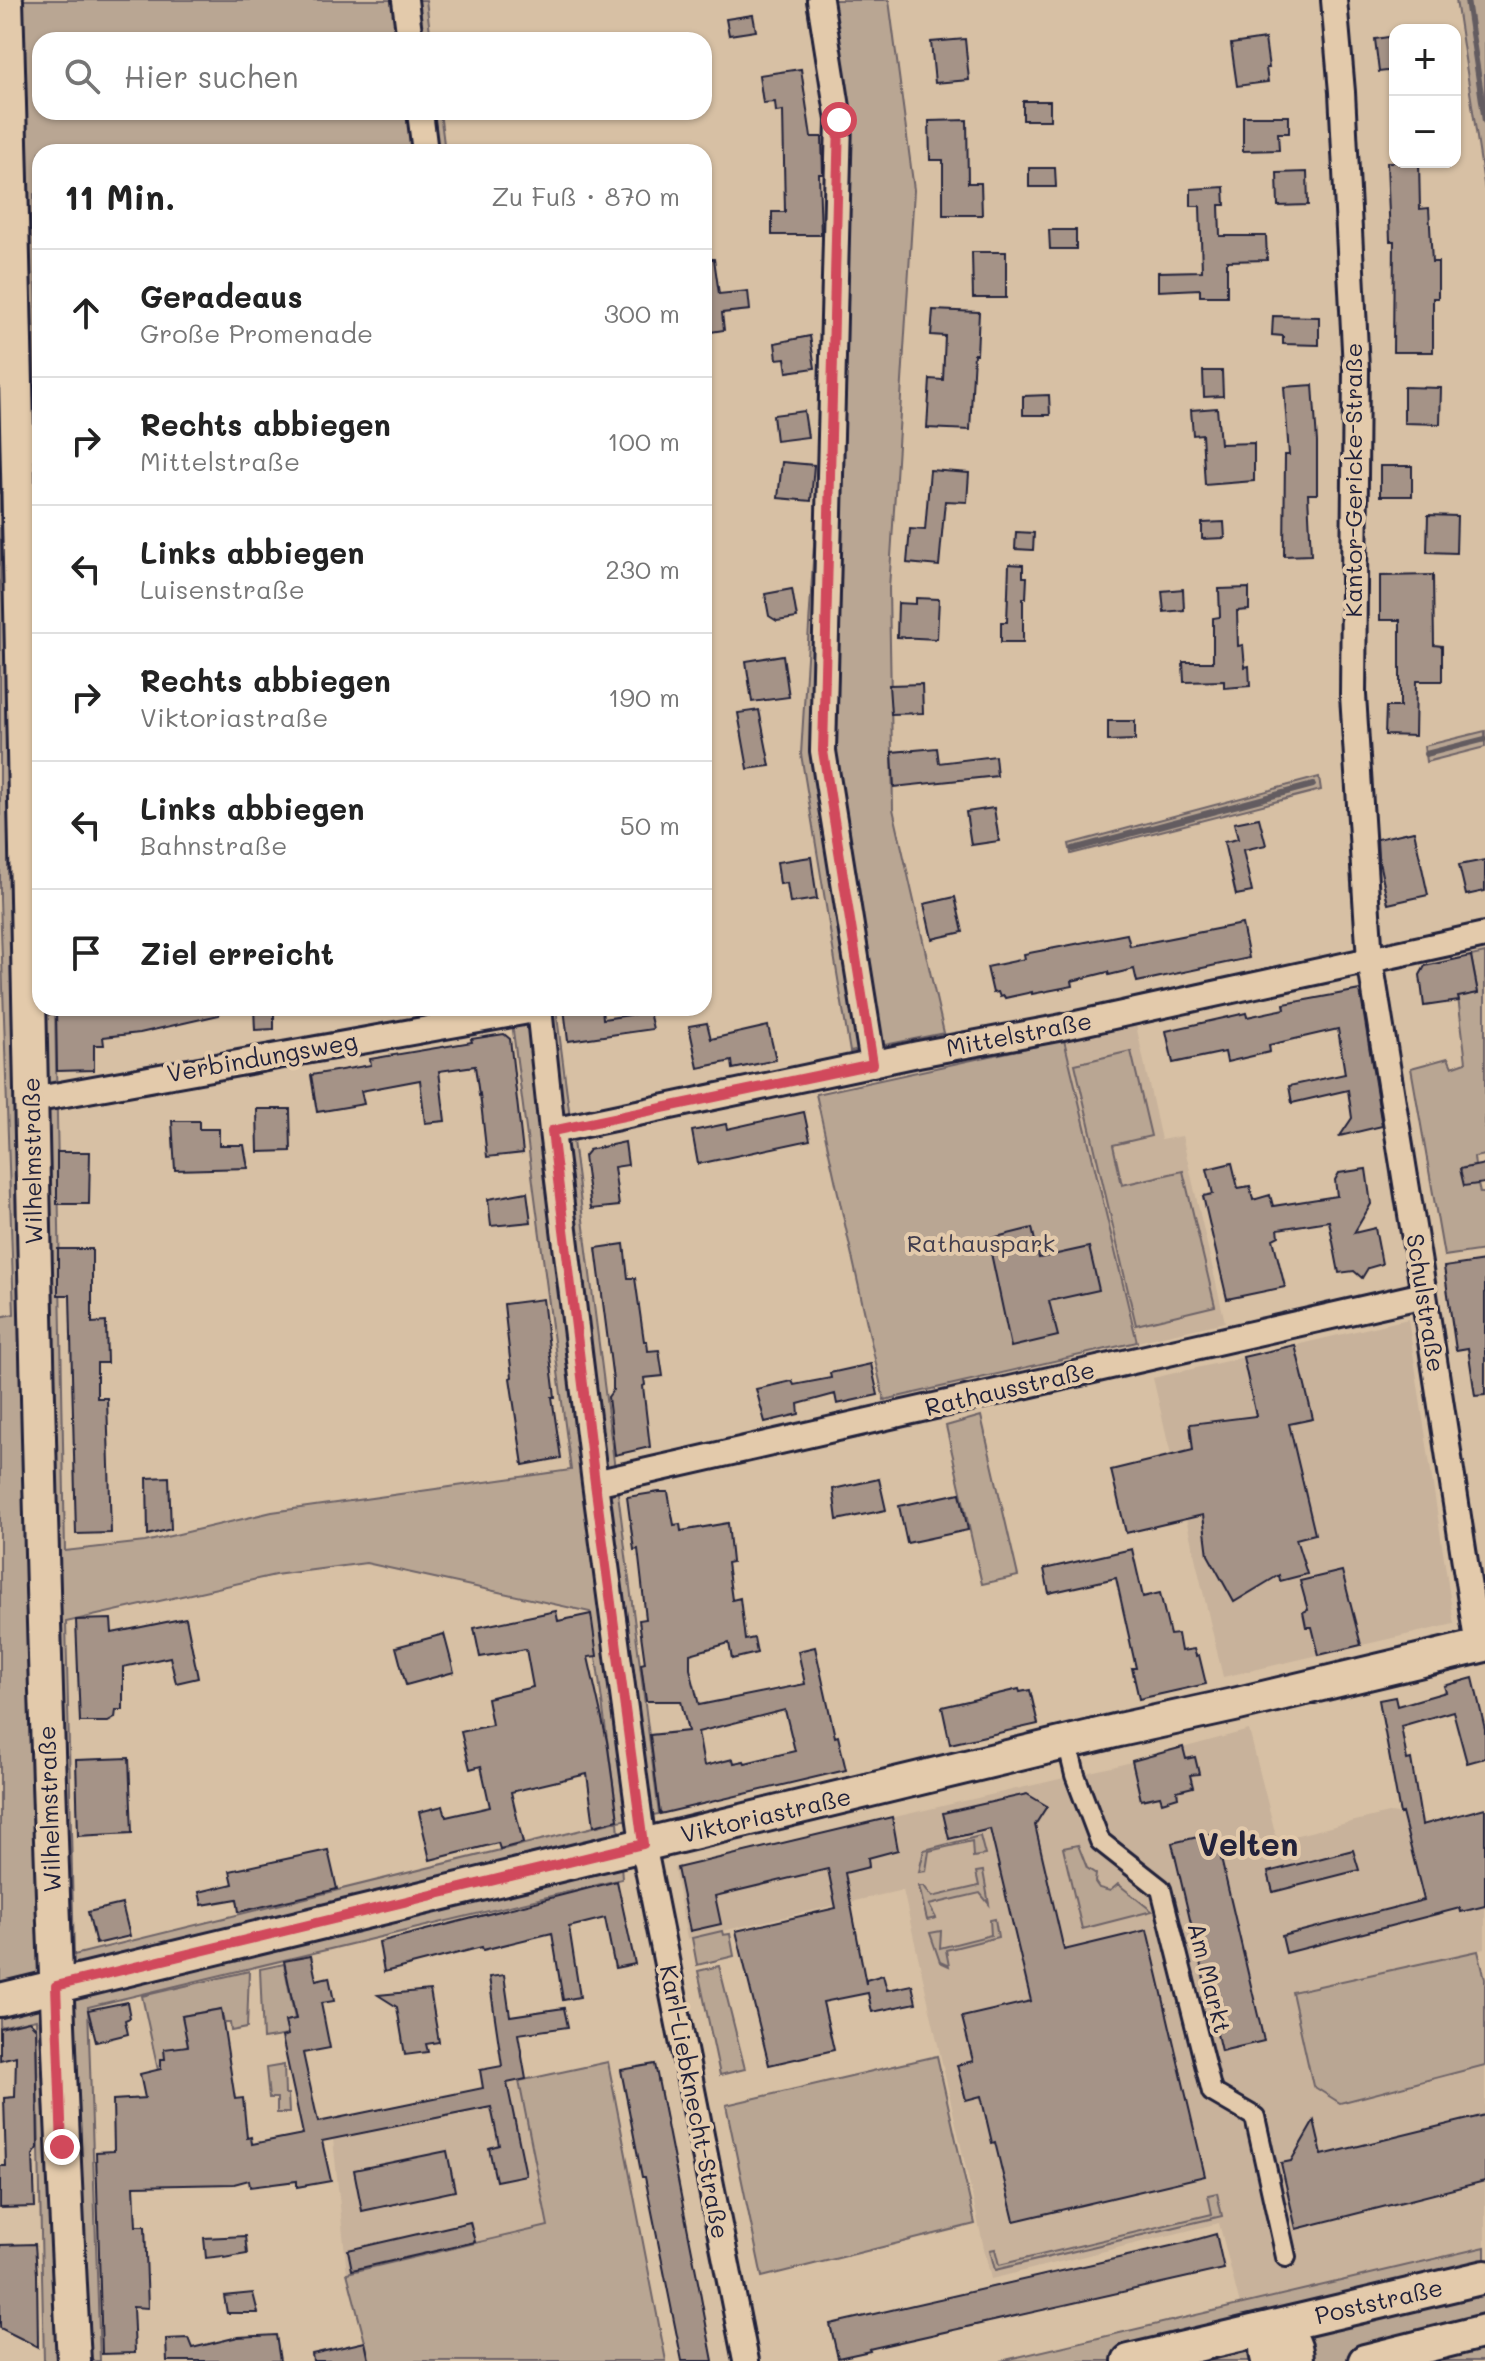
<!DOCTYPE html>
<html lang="de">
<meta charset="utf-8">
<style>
:root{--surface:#fff;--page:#f6f6f6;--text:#222;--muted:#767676;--line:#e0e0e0}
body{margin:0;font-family:Mali,sans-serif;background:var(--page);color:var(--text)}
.controls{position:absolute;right:24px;top:24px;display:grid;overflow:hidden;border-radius:16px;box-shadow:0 2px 6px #0004}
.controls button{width:72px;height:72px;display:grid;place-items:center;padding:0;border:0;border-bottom:2px solid var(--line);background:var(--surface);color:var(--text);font:40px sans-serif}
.stop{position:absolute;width:24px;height:24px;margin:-18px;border:6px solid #d1495b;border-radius:50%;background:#fff}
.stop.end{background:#d1495b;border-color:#fff;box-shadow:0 2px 8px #0008}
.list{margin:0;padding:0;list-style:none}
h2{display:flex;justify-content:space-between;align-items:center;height:104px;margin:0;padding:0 32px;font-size:34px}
h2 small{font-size:26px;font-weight:400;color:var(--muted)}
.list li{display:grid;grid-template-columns:52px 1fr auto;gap:24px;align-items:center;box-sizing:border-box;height:128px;padding:0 32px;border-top:2px solid var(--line)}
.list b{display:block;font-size:30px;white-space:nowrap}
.list p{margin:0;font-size:26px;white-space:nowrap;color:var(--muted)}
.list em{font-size:26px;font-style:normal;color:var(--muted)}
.icon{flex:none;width:44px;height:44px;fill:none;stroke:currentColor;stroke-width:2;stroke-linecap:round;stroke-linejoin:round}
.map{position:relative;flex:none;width:1485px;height:2361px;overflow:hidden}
.search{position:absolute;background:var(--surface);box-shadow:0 2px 6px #0004;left:32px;top:32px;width:680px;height:88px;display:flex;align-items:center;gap:20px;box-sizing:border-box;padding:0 28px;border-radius:24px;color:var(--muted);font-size:30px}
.panel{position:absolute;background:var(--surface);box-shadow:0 2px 6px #0004;left:32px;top:144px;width:680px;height:872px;border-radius:24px}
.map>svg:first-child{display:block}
.built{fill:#c8b29b}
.green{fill:#b9a693;stroke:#6e6467;stroke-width:2;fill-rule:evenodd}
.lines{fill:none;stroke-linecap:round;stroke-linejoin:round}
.stream{stroke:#635c61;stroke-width:6}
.building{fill:#a59387;stroke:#22223b;stroke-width:2;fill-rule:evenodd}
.pedestrian-casing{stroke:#22223b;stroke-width:24}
.minor-casing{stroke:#22223b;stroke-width:30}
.tertiary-casing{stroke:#22223b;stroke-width:38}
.pedestrian{stroke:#e3caab;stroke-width:18}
.minor{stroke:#e3caab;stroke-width:24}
.tertiary{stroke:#e3caab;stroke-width:32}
.route{stroke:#d1495b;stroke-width:10}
.labels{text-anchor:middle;stroke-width:8;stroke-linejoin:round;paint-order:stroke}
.street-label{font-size:24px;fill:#22223b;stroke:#e3caab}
.park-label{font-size:24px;fill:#403c4d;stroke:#e3caab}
.district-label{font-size:32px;font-weight:bold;fill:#22223b;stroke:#e3caab}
</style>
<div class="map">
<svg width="1485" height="2361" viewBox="0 0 1485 2361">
<rect width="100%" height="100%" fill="#d7c0a4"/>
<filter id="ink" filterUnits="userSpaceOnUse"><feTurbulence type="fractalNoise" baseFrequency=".0125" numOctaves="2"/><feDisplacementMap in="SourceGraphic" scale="16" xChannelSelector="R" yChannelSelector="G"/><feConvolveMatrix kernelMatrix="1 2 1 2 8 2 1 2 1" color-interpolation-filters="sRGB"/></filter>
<g filter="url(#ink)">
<path class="built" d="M1136,1025L1161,1140L1182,1136L1225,1322L1137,1342L1064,1040Z
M1408,1319L1454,1624L1223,1677L1153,1378Z
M1249,1730L1277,1840L1388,1813L1400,1814L1404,1819L1421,1814L1424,1824L1476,1811L1485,1829V1949L1292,1991L1340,2103L1485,2065V2247L1240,2305L1219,2223L991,2279L903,1890L687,1939L674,1868L1116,1766Z
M519,2081L548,2226L347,2273L331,2120Z"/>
<path class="green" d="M0,0H426L431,40H40V112H440L445,152H40V193L34,194L40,418V1008H55L65,1551L145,1542L272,1512L571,1470L510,1008H556L659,1814L618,1821L622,1879L88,2007L100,2361H44L36,2019L0,2027V1317L14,1314L0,899ZM366,1563L590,1612L618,1821L74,1955L66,1622L275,1575Z
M806,0H889L914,190L889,589L893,809L944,1033L850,1052L801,754L824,384L826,120Z
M1456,0H1485V190Z
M1485,731V747L1426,762L1424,746Z
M1319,777L1321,790L1071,854L1069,844Z
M1485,953V1155L1474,1157L1475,1166L1463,1168L1461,1171L1465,1185L1478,1184L1480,1193H1485V1250L1444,1256L1411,1068L1448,1058L1452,1067L1466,1062L1458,997L1478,993L1471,956Z
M1064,1040L1137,1342L884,1400L816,1094Z
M1131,1051L1151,1136L1113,1145L1122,1185L1183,1171L1215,1306L1136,1325L1075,1064Z
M981,1416L1018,1576L982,1584L946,1426Z
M980,1836L985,1855L973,1857L972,1841L929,1851L926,1871L919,1872L924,1850Z
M1078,1845L1087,1868L1096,1874L1095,1882L1099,1888L1110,1891L1118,1884L1152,1911L1082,1929L1063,1848Z
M983,1871L989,1904L980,1893L929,1905L936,1918L927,1920L919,1886H924L932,1897L979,1886L976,1872Z
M995,1919L998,1937L946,1950L949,1966L940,1962L930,1933L941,1931L940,1948L991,1935L990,1920Z
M722,1931L723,1935L730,1934L734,1956L697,1965L692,1938Z
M1478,1951L1485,1979V2065L1340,2103L1313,2086L1292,1992Z
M284,1964L295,2019L285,2022L288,2035L263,2039L260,1969Z
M719,1966L745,2069L720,2075L698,1971Z
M249,1971L247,2028L231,2031L230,2023H224L221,2009L182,2016L204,2042L183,2047L186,2080L158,2070L142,1996Z
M937,2056L975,2224L762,2277L726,2105Z
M608,2062L666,2361H370L347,2273L548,2226L519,2081Z
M284,2065L285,2094H288L289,2113H277V2098H269L266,2068Z
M1217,2193L1222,2216L995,2270L990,2250L995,2249L999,2265L1212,2214L1208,2195Z
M1485,2247V2361H1001Z"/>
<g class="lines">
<path class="stream" d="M1467,0L1485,121
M1426,754L1485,739
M1073,849L1313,785"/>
</g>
<path class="building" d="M753,15L756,31L729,35L726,19Z
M1395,36V70L1379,72L1375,39Z
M965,39L969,80L935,83L931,42Z
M1265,39L1269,68H1266L1268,82L1237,86L1231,44Z
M801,69L811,137H822L823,174H819L821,235H772V212H785L783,111L776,112L775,102L763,103L759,75Z
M1023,101H1050V120H1023Z
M1243,116H1289V133H1278L1279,150L1243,151Z
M967,120L968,183H981L982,215H943V160H930L929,121Z
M1387,162H1419L1420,209L1429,208L1432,262H1438V298H1433V352H1393L1394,241H1390Z
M1029,168H1055L1056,187H1029Z
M1307,172L1308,205L1278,206L1277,173Z
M1224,187L1225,205H1219L1220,236H1266L1267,260L1227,261V296H1200V289L1158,291V272L1202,271L1200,206H1191V189Z
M1049,230H1076V249H1050Z
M972,252H1006V298H973Z
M704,259H714L719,294L748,291L750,310L722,313L724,330L704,333Z
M933,310L979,312L977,354H974L970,430L927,428L930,379L943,380L945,336L931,335Z
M1273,316L1319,317V345L1283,344V336L1272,335Z
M810,336L815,368L787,372L785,358L777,359L775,343Z
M1203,371H1222L1223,396L1204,397Z
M1313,385L1317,442V494H1308L1311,555L1284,556L1285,455H1289L1284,387Z
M1404,387L1441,388L1440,424L1404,423Z
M1049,395L1050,415H1023V396Z
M1217,408L1220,444L1254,443V481L1205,485L1202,434L1193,435L1191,410Z
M804,411L808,437L776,441L773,415Z
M782,462L814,465L811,501L778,498Z
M1380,466H1412V496H1380Z
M930,470L969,473L967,502L945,501L939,566L907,563L910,529L925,530Z
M1428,515L1457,516L1456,553L1427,552Z
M1224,522L1225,538L1202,539V523Z
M1016,532L1034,533L1033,550L1015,549Z
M1009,564L1023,565V577H1027L1026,598H1023V642H1001V622H1007Z
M1433,575L1434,645L1442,646V681H1416L1415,736L1385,735L1386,707H1400V620H1380V576Z
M1249,588V610L1237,611L1238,646L1243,645L1245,667L1249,666L1250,686L1224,688V681L1184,682L1183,662H1213V618L1220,617L1219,589Z
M792,589L797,618L777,621L769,616L765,594Z
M1183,589L1184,610L1164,612L1162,591Z
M916,598L939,599L937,639L897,637L898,603L916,604Z
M783,655L789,697L752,702L746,661Z
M922,684L923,713L891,714L889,685Z
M759,710L770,766L748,769L738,713Z
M1108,721H1135V740L1108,741Z
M937,748L939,763L995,756L997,776L894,787L892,752Z
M994,808L999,841L971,845L966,812Z
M1259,818L1266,845L1243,850L1252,892L1236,895L1224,842L1238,839L1234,823Z
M1414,831L1428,895L1388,904L1378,857L1377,839Z
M811,857L817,899L790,903L787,883L780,884L777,862Z
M1485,860V891L1466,895L1459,865Z
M955,897L963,932L932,939L924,904Z
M1242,924L1249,958L1137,982L1134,969L1109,975L1108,972L1072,981L1073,986L1032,994V992L1005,998L1004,996L1000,997L998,992L993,993L987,967L1025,959L1024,954L1127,934L1130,946Z
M1471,956L1478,993L1458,997L1459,1001L1424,1006L1420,975L1425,966Z
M1360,990L1382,1126L1340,1136L1352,1118L1348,1090L1292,1103L1289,1086L1345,1074L1338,1029L1269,1045L1270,1052L1227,1062L1225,1052L1173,1063L1166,1031L1246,1013L1247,1017L1285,1009L1284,1004Z
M56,1008H219V1015L140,1033L103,1037L104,1045H94V1070L57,1071Z
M254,1008H274V1029L255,1030Z
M564,1008H602L603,1019L649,1012L653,1029L568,1041Z
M707,1023L711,1039L768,1026L776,1060L733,1069L732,1061L698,1068L689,1026Z
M504,1034L510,1039L523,1153L487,1157L480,1094L479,1095L475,1066L439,1071L445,1121L425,1123L420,1080L361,1091L364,1104L317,1112L311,1075L371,1065L370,1059L472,1042L471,1039Z
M257,1109H290L291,1151L258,1152Z
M804,1112L810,1140L698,1164L692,1131L726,1124L727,1129Z
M172,1121H199V1129H219V1145H244L248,1168L175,1170Z
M625,1142L628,1165L614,1167L619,1206L591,1209L584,1156L589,1150Z
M57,1152H90L89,1204H57Z
M1232,1163L1238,1188L1250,1186L1253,1200L1270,1195L1273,1206L1337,1196L1335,1180L1339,1173L1366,1169L1371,1204L1354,1233L1375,1228L1382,1264L1368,1268L1362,1278L1354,1271L1339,1273L1329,1221L1278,1229L1279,1236L1273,1239L1285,1287L1227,1299L1203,1196L1213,1194L1207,1169Z
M1485,1164V1183L1464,1186L1460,1169Z
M527,1192L531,1222L491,1226L488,1199Z
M1032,1228L1039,1258L1089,1247L1099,1290L1049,1301L1058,1336L1011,1347L988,1239Z
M624,1244L628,1278H635L644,1341H647L648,1351L659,1350L663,1376L644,1378L645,1385L643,1386L650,1447L615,1455L608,1397L613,1390V1380L596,1248Z
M58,1249H92V1323L106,1322L107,1363H97V1398H107L111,1533L76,1534L70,1295H58Z
M1485,1261V1395L1475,1396L1468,1348L1456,1350L1444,1267Z
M543,1299L555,1397H552L561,1458L523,1465L510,1378L512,1377L504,1304Z
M1295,1345L1313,1419L1289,1424L1315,1534L1296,1539L1307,1574L1280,1581L1279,1575L1234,1602L1208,1555L1203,1515L1126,1533L1111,1470L1193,1450L1190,1424L1256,1416L1243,1357Z
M871,1364L878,1395L837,1404L835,1394L798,1404L799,1414L765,1422L756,1389L792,1381L794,1385L831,1378L830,1373Z
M169,1477L171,1529L148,1535L147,1478Z
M879,1479L886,1510L837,1520L833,1489Z
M659,1492H668L674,1525L680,1524L681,1531L728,1523L732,1562L727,1563L732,1600L740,1598L745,1640L754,1638L757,1653L732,1659L729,1643L690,1654V1669L699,1705L805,1684L798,1651L815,1647L835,1737L838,1736L846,1770L660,1814L650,1735L688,1731L681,1701H646L641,1664L645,1663L639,1620L646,1619L638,1549L634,1550L627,1497ZM785,1710L795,1751L745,1763L744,1761L734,1763L733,1759L704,1766L698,1732Z
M960,1493L968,1530L907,1543L899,1506Z
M1132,1549L1143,1597L1160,1593L1170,1635L1178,1634L1181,1651L1194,1649L1196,1656L1199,1655L1206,1684L1139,1699L1132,1668H1136L1116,1578L1049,1593L1044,1569Z
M1342,1571L1361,1645L1319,1655L1312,1627H1306L1303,1612L1308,1610L1300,1581Z
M556,1611L558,1621L591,1614L597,1656L588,1657L607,1741L618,1820L594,1826L587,1774L511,1792L523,1843L500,1849L498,1843L430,1860L419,1812L443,1806L446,1817L490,1807L481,1766L470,1769L461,1732L492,1725L487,1698L533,1687L526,1649L480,1657L474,1628Z
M186,1618L198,1678L176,1683L170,1657L123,1667V1710H116L115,1718L108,1722H80L76,1620L111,1619L112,1633Z
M444,1634L454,1672L406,1685L396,1647Z
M1473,1678L1485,1729V1758L1467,1763L1453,1711L1401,1726L1407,1760L1411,1759L1422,1825L1485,1808V1906L1461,1912L1460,1908L1286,1953L1282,1936L1424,1900L1402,1813L1400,1814L1379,1700L1395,1697L1397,1706L1446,1692L1444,1686Z
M1019,1689L1020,1692L1030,1690L1038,1724L950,1744L942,1707Z
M1183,1747L1186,1759L1195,1757L1199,1774L1190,1775L1193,1787L1177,1791L1178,1797L1162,1802L1160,1796L1141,1800L1132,1761Z
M129,1758L132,1833L78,1836L76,1760Z
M1027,1794L1047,1806L1035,1825L1064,1950L1147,1930L1205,2176L1014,2221L995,2142L992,2143L981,2096L966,2100L957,2065L973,2061L962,2017L1031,2001L990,1829L949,1839L943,1813Z
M892,1817L898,1850L868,1858L869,1867L845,1873L866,1984V1980L883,1975L887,1990L912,1985L916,2003L872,2012L868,1993L823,2002L834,2050L769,2065L736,1931L836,1908L828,1869L715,1896L721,1924L690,1931L677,1868Z
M1215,1833L1264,2041L1221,2051L1172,1843Z
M328,1850L337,1889L239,1912L237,1899L202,1905L199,1892L233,1884L230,1871Z
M1353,1850L1359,1870L1273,1892L1268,1872Z
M617,1881L635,1964L615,1968L605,1918L569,1927L580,1997L563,2000L552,1933L483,1950L482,1947L384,1972L379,1942Z
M122,1904L130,1936L96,1944L88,1912Z
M311,1956L316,1980L329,1977L334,2001L321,2003L330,2048L303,2053L318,2122L483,2088L480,2070L502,2066L489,1977L504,1975L510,2016L564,2008L568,2027L518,2034L526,2079L507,2083L526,2175L496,2181L489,2148L499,2145L491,2107L322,2141L331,2181L297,2187V2181L250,2187L249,2180L234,2184L134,2186L136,2226H145L148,2308L133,2307L135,2353L102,2354L96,2152L114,2151L113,2100L145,2098L140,2074L161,2069V2059H165L164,2049L188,2046L182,2016L221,2009L235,2099L243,2098L247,2138L251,2137L252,2144L303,2134L282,2037L288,2035L285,2021L296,2019L284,1961Z
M430,1990L439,2042L426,2044L428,2052L405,2055L397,2007L378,1995Z
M127,2002L130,2018L125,2020L128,2034L96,2042L88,2010Z
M29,2021L36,2028L38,2148L33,2155L35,2207L0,2208V2166H6L4,2098L15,2097L16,2056L0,2060V2028Z
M655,2064L699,2287L713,2361H682L645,2177H642L621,2070Z
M1485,2115V2181L1296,2229L1281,2163L1291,2161L1314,2121L1322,2155Z
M447,2151L455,2191L362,2211L354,2170Z
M470,2222L475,2242L352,2270L348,2250Z
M1216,2234L1224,2269L869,2349L870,2351L838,2358L830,2324L1184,2243Z
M245,2236L247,2254L224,2258L223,2256L206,2258L204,2238Z
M35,2244L37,2274L38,2347L0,2328V2245Z
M253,2293L258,2313H227L224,2296Z
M276,2335L280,2361H167L166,2339L188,2338L192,2348L238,2337Z
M365,2342L369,2361H313L312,2354Z"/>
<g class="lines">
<g class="pedestrian-casing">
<path id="pedestrian" d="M1067,1742L1075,1775L1100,1841L1161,1889L1212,2092L1255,2117L1286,2257"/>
</g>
<g class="minor-casing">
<path id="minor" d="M405,0L410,40
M820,0L839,120L823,751L873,1064
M1334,0L1342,92L1356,369L1353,695L1370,960L1424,1295L1478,1647
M420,112L425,152
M539,1008L552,1131L595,1483L643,1844L746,2361
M32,1100L540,1009
M552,1131L918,1054L1058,1028L1485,935
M595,1483L1424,1295"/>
</g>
<g class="tertiary-casing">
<path id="tertiary" d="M6,0C30,787 31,1575 74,2361
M0,2000L1119,1730L1234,1705L1485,1645
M1129,2361L1485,2277
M1268,2361C1264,2347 1266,2339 1274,2327C1290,2334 1297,2343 1297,2361
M1365,2361L1485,2331"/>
</g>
<use href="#pedestrian" class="pedestrian"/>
<use href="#minor" class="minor"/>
<use href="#tertiary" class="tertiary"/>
</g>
</g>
<g class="lines" filter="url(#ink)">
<path class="route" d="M62,2147L56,1986L643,1844L595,1483L552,1131L873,1064L823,751L839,120"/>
</g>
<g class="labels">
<g class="street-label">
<text transform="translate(1354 480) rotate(-90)" y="8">Kantor-Gericke-Straße</text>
<text transform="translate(1019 1035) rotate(-11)" y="8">Mittelstraße</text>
<text transform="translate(262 1058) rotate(-10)" y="8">Verbindungsweg</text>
<text transform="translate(33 1161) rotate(-91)" y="8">Wilhelmstraße</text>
<text transform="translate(1425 1303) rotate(81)" y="8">Schulstraße</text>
<text transform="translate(1010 1389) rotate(-13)" y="8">Rathausstraße</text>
<text transform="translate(50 1809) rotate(-92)" y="8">Wilhelmstraße</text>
<text transform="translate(766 1816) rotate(-13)" y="8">Viktoriastraße</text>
<text transform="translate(1209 1978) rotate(76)" y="8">Am Markt</text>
<text transform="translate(694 2102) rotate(79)" y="8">Karl-Liebknecht-Straße</text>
<text transform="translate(1379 2302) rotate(-13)" y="8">Poststraße</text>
</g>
<g class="park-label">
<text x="981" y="1252">Rathauspark</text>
</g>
<g class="district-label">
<text x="1248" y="1856">Velten</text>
</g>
</g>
</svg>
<div class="controls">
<button>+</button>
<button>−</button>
</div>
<div class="stop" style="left:839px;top:120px"></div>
<div class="stop end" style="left:62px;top:2147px"></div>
<div class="search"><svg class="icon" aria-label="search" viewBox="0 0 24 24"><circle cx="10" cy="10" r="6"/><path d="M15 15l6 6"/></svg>Hier suchen</div>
<section class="panel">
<h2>11 Min.<small>Zu Fuß · 870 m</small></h2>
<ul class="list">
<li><svg class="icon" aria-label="ahead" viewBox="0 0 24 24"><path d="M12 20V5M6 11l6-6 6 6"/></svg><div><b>Geradeaus</b><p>Große Promenade</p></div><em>300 m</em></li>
<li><svg class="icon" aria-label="right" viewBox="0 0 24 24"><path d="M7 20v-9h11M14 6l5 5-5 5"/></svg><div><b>Rechts abbiegen</b><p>Mittelstraße</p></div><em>100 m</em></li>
<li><svg class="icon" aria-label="left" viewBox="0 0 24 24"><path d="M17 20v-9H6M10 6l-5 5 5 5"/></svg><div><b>Links abbiegen</b><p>Luisenstraße</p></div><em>230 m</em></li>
<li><svg class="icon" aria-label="right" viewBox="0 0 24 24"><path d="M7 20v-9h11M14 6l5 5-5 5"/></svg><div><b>Rechts abbiegen</b><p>Viktoriastraße</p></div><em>190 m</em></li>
<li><svg class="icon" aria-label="left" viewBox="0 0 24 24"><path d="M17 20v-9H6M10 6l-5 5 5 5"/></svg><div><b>Links abbiegen</b><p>Bahnstraße</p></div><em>50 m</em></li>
<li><svg class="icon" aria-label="arrive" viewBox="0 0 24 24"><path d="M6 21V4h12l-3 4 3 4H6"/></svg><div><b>Ziel erreicht</b></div></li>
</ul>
</section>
</div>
